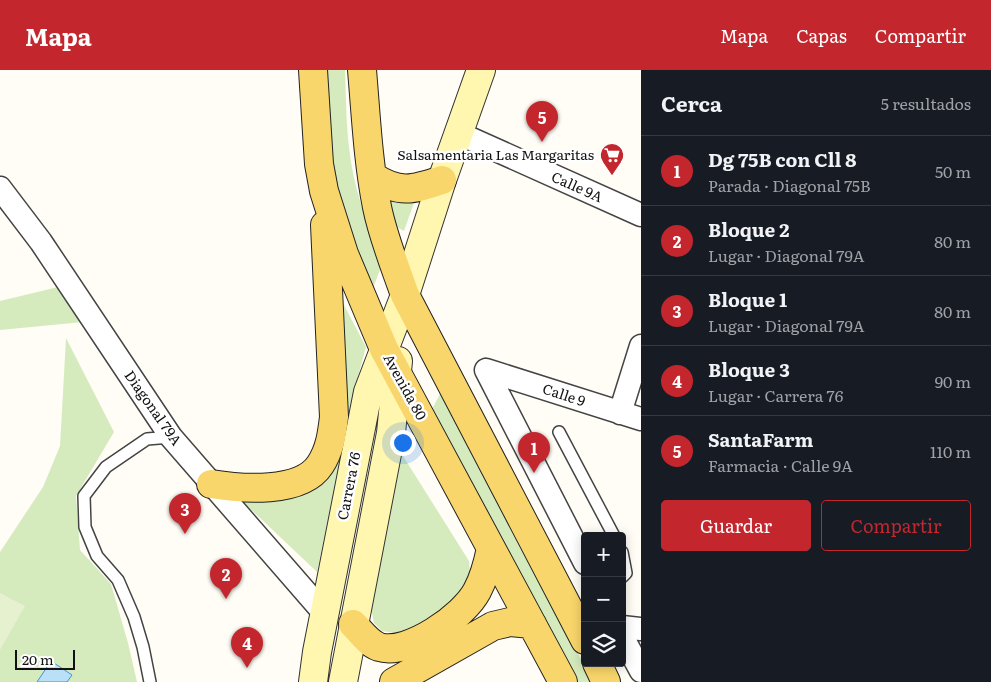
<!DOCTYPE html>
<html lang="es">
<meta charset="utf-8">
<style>
:root{--surface:#171b24;--page:#242831;--text:#f1f3f6;--muted:#9ea1a6;--line:#363941;--accent:#c4262e}
body{margin:0;font-family:Literata,serif;background:var(--page);color:var(--text)}
.controls{position:absolute;right:15px;bottom:15px;display:grid;overflow:hidden;border-radius:5px;box-shadow:0 2px 12px #0003}
.controls button{width:45px;height:45px;display:grid;place-items:center;padding:0;border:0;border-bottom:1px solid var(--line);background:var(--surface);color:var(--text);font:25px sans-serif}
.scale{position:absolute;left:15px;bottom:12px;width:60px;box-sizing:border-box;padding-left:5px;border:2px solid #111;border-top:0;font-size:14px;line-height:18px;white-space:nowrap;color:#111;-webkit-text-stroke:4px #fff;paint-order:stroke}
.you{position:absolute;left:402px;top:372px;width:18px;height:18px;margin:-12px;border:4px solid #fff;border-radius:50%;background:#1a73e8;box-shadow:0 0 0 8px #1a73e833}
.badge{display:grid;place-items:center;width:32px;height:32px;border-radius:50%;background:var(--accent);color:#fff;font-size:16px;font-weight:700}
.pin{position:absolute;translate:-50% -41px;filter:drop-shadow(0 1px 2px #0008)}
.pin::after{content:'';position:absolute;top:26px;width:18px;height:15px;background:inherit;clip-path:polygon(0 0,100% 0,50% 100%)}
.list{margin:0;padding:0;list-style:none}
h2{display:flex;justify-content:space-between;align-items:center;height:65px;margin:0;padding:0 20px;font-size:21px}
h2 small{font-size:16px;font-weight:400;color:var(--muted)}
.list li{display:grid;grid-template-columns:32px 1fr auto;gap:15px;align-items:center;box-sizing:border-box;height:70px;padding:0 20px;border-top:1px solid var(--line)}
.list b{display:block;font-size:19px;white-space:nowrap}
.list p{margin:0;font-size:16px;white-space:nowrap;color:var(--muted)}
.list em{font-size:16px;font-style:normal;color:var(--muted)}
.actions{display:flex;gap:10px;padding:15px 20px}
.actions a{flex:1;padding:11px 0;border:1px solid var(--accent);border-radius:5px;text-align:center;font-size:18px;color:var(--accent)}
.actions .main{background:var(--accent);color:#fff}
.icon{flex:none;width:28px;height:28px;fill:none;stroke:currentColor;stroke-width:2;stroke-linecap:round;stroke-linejoin:round}
.map{position:relative;flex:none;width:641px;height:612px;overflow:hidden}
header{display:flex;align-items:center;gap:30px;box-sizing:border-box;height:70px;padding:0 25px;background:var(--accent);color:#fff}
header strong{font-size:24px}
nav{display:flex;gap:28px;margin-inline-start:auto;font-size:18px}
main{display:flex}
aside{flex:1;background:var(--surface)}
.map>svg:first-child{display:block}
.green{fill:#d5ebbd}
.pitch{fill:#e6f2cf}
.water{fill:#b9e0f7;stroke:#3f96cf}
.lines{fill:none;stroke-linecap:round;stroke-linejoin:round}
.service-casing{stroke:#444;stroke-width:14}
.minor-casing{stroke:#444;stroke-width:25}
.secondary-casing{stroke:#333;stroke-width:30}
.primary-casing{stroke:#222;stroke-width:30}
.service{stroke:#fff;stroke-width:11}
.minor{stroke:#fff;stroke-width:22}
.secondary{stroke:#fff6b0;stroke-width:28}
.primary{stroke:#f9d66b;stroke-width:28}
.labels{text-anchor:middle;stroke-width:5;stroke-linejoin:round;paint-order:stroke}
.poi-label{font-size:14px;fill:#111;stroke:#fff;text-anchor:end}
.street-label{font-size:14px;fill:#111;stroke:#fff}
</style>
<header>
<strong>Mapa</strong>
<nav><a>Mapa</a><a>Capas</a><a>Compartir</a></nav>
</header>
<main>
<div class="map">
<svg width="641" height="612" viewBox="0 0 641 612">
<rect width="100%" height="100%" fill="#fffdf5"/>
<path class="green" d="M326,0H345C346,26 346,52 349,77C353,117 367,155 383,192L373,218C360,183 344,148 335,112C326,76 327,37 326,0Z
M391,129L415,130L404,161L389,153Z
M334,216L366,277L348,343Z
M58,217L83,252L0,260V231Z
M66,268L114,362L76,426L80,480L111,514L128,573L137,612H0V482L43,417L60,376Z
M441,322L593,612H572L430,343Z
M398,378L469,491L470,503L465,515L448,538L401,564L382,561L374,553L371,538Z
M343,380L317,502L238,427L303,423L323,414Z"/>
<path class="pitch" d="M0,523L25,536L0,580Z"/>
<path class="water" d="M51,591L72,605L67,612H37Z"/>
<g class="lines">
<g class="service-casing">
<path id="service" d="M559,362L614,466
M622,482L626,503L622,507
M150,612L143,577L134,547L118,510L97,486L85,457L84,426L106,397L147,369L171,367"/>
</g>
<g class="minor-casing">
<path id="minor" d="M458,63L641,145
M0,118L41,172L171,367L324,543
M486,300L585,493
M486,300L641,349
M620,343L641,276
M622,557L641,559
M622,566L641,601"/>
</g>
<g class="secondary-casing">
<path id="secondary" d="M313,612L317,582L368,322L405,225L442,110L481,0
M343,612L391,363L398,291"/>
</g>
<g class="primary-casing">
<path id="primary" d="M313,0L319,94L324,121L344,184L384,279L563,612
M362,0C366,46 368,92 377,137C383,167 395,196 405,225L585,570
M372,106C399,124 412,120 442,110
M211,414C241,419 301,424 320,395C330,380 332,364 334,347L325,155
M353,554C361,562 368,573 379,577C408,586 464,546 477,521C484,508 488,493 491,478
M597,593L606,612
M394,612L493,556L510,552L532,554"/>
</g>
<use href="#service" class="service"/>
<use href="#minor" class="minor"/>
<use href="#secondary" class="secondary"/>
<use href="#primary" class="primary"/>
</g>
<defs>
<g id="supermarket-pin" transform="scale(1.25)"><path d="M0 17L-7.5 6A9.5 9.5 0 1 1 7.5 6Z" fill="#c4262e" stroke="#fff"/><path d="M-6-5.5h2.5l.6 2H6L4.5 2H-2.5L-4.4-4H-6ZM-1.5 3.2a1.3 1.3 0 1 0 .1 0ZM3 3.2a1.3 1.3 0 1 0 .1 0Z" fill="#fff"/></g>
</defs>
<g fill-rule="evenodd">
<use href="#supermarket-pin" x="612" y="85"/>
</g>
<g class="labels">
<g class="poi-label">
<text x="594" y="90">Salsamentaria Las Margaritas</text>
</g>
<g class="street-label">
<text transform="translate(577 117) rotate(24)" y="5">Calle 9A</text>
<text transform="translate(405 317) rotate(61)" y="5">Avenida 80</text>
<text transform="translate(564 325) rotate(18)" y="5">Calle 9</text>
<text transform="translate(153 338) rotate(55)" y="5">Diagonal 79A</text>
<text transform="translate(349 416) rotate(-79)" y="5">Carrera 76</text>
</g>
</g>
</svg>
<div class="controls">
<button>+</button>
<button>−</button>
<button><svg class="icon" aria-label="layers" viewBox="0 0 24 24"><path d="M12 4l9 5-9 5-9-5zM3 14l9 5 9-5"/></svg></button>
</div>
<div class="scale">20 m</div>
<div class="you"></div>
<div class="pin badge" style="left:534px;top:403px">1</div>
<div class="pin badge" style="left:226px;top:529px">2</div>
<div class="pin badge" style="left:185px;top:464px">3</div>
<div class="pin badge" style="left:247px;top:598px">4</div>
<div class="pin badge" style="left:542px;top:72px">5</div>
</div>
<aside>
<h2>Cerca<small>5 resultados</small></h2>
<ul class="list">
<li><span class="badge">1</span><div><b>Dg 75B con Cll 8</b><p>Parada · Diagonal 75B</p></div><em>50 m</em></li>
<li><span class="badge">2</span><div><b>Bloque 2</b><p>Lugar · Diagonal 79A</p></div><em>80 m</em></li>
<li><span class="badge">3</span><div><b>Bloque 1</b><p>Lugar · Diagonal 79A</p></div><em>80 m</em></li>
<li><span class="badge">4</span><div><b>Bloque 3</b><p>Lugar · Carrera 76</p></div><em>90 m</em></li>
<li><span class="badge">5</span><div><b>SantaFarm</b><p>Farmacia · Calle 9A</p></div><em>110 m</em></li>
</ul>
<div class="actions"><a class="main">Guardar</a><a>Compartir</a></div>
</aside>
</main>
